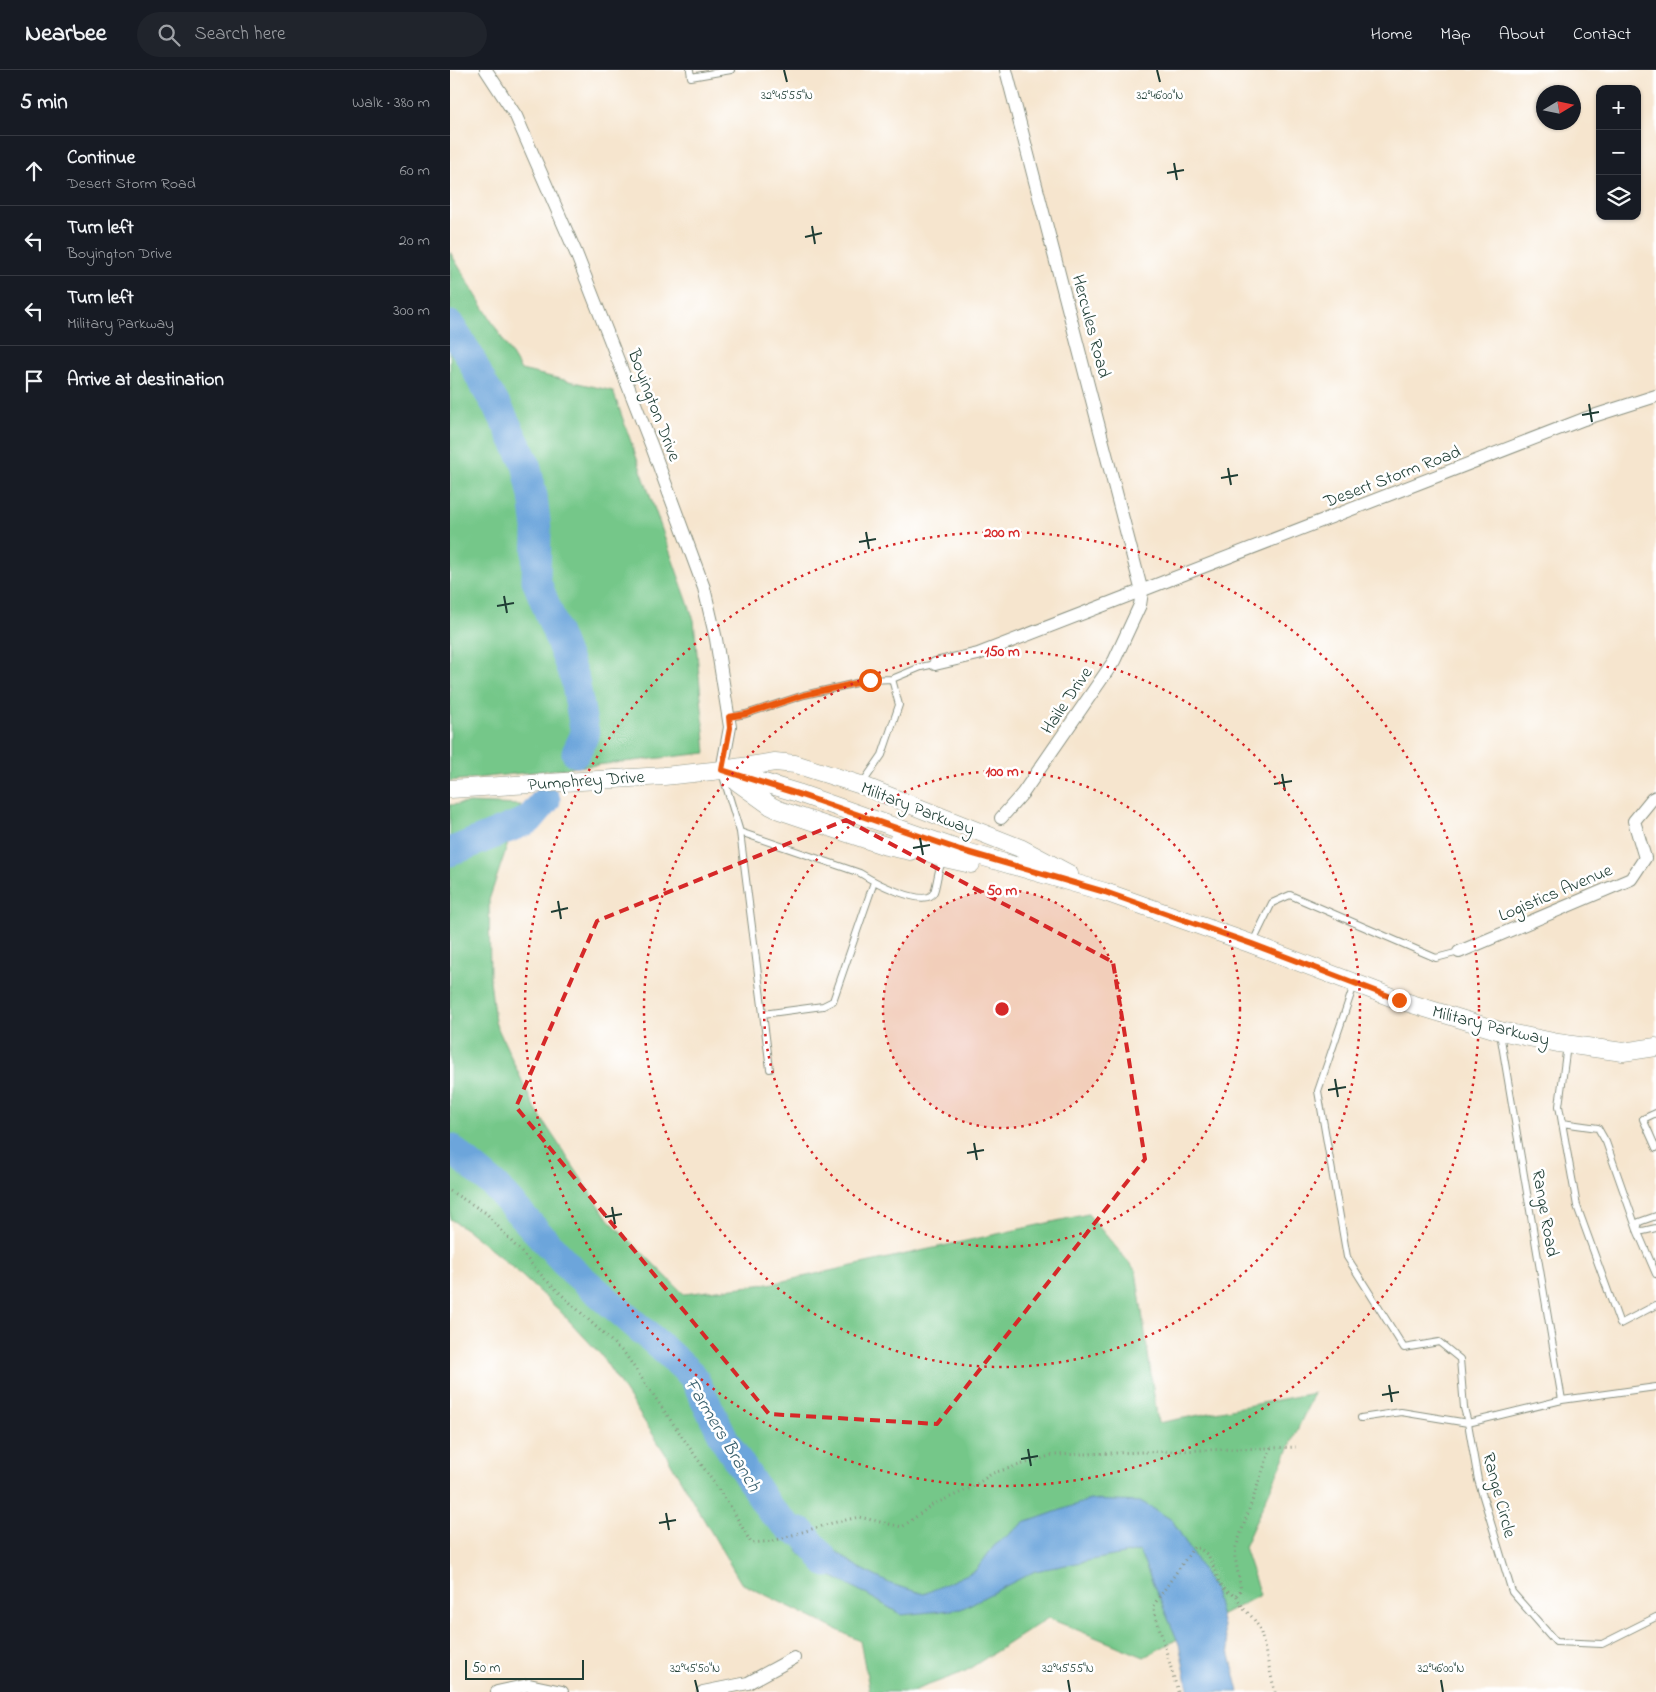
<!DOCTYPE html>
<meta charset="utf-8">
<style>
:root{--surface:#171b24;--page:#20242c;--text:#f1f3f6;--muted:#9ea1a6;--line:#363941}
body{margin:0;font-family:"Indie Flower",sans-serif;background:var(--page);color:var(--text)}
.controls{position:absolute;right:15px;top:15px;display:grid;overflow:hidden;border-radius:10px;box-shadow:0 1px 4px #0004}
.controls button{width:45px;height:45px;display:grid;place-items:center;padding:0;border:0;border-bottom:1px solid var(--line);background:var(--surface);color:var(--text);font:25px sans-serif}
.compass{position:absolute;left:1086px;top:15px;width:45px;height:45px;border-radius:50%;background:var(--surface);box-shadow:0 1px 4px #0004;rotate:80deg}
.scale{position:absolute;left:15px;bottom:12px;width:119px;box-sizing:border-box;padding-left:5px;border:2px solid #1f3d34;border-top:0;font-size:14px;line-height:18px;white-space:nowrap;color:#1f3d34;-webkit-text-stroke:4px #fff;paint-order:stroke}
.stop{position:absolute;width:15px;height:15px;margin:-11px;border:4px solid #ea580c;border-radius:50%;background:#fff}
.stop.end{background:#ea580c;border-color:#fff;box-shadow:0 1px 5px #0008}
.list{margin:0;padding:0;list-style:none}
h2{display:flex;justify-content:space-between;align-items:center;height:65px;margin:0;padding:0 20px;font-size:21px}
h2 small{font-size:16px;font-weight:400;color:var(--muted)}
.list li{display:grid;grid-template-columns:32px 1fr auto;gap:15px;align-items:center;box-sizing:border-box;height:70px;padding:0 20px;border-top:1px solid var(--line)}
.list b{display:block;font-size:19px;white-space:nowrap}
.list p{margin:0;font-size:16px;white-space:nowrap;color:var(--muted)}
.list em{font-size:16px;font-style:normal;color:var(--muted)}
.icon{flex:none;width:28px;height:28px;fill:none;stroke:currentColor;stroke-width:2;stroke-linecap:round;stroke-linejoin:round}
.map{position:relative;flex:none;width:1206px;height:1622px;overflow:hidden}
header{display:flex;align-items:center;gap:30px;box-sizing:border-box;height:70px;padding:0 25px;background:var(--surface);border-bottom:1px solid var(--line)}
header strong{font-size:24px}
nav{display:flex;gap:28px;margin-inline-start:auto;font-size:18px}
.search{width:350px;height:45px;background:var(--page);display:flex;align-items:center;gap:12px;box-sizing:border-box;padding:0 18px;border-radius:28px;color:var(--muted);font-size:19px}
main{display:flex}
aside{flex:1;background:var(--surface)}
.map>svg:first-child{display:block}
.green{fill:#74c789;stroke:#4a825e}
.water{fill:#6ca5db;stroke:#467188}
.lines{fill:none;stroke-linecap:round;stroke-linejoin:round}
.river{stroke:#6ca5db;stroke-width:29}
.lane-casing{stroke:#8a9181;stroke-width:8}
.street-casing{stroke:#8a9181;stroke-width:14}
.secondary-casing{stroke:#8a9181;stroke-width:19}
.path{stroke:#8a9181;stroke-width:3;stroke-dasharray:1 4;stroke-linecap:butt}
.lane{stroke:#fff;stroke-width:6}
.street{stroke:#fff;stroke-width:12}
.secondary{stroke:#fff;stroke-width:18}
.route{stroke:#ea580c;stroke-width:6}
.marked{fill:none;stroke:#d62828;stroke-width:4;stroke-dasharray:10 6;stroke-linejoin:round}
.ticks{fill:none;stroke:#1f3d34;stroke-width:2}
.ring{fill:none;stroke:#d62828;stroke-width:2.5;stroke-dasharray:2.5 5}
.labels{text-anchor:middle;stroke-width:5;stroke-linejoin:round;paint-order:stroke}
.street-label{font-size:18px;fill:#1f3d34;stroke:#fff}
.water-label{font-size:19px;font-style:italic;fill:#3a616e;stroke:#fff}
.ticks-label{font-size:12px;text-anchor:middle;fill:#1f3d34;stroke:#fff;stroke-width:5;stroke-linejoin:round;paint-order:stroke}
.centre{fill:#d62828;stroke:#fff;stroke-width:2.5}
.ring-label{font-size:15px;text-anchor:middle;font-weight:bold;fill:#d62828;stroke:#fff;stroke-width:5;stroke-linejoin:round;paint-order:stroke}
</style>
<header>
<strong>Nearbee</strong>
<div class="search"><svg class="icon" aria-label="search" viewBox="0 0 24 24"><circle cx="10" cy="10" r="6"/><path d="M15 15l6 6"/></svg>Search here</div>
<nav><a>Home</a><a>Map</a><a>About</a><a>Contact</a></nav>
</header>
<main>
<aside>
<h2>5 min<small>Walk · 380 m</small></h2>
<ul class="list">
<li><svg class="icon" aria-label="ahead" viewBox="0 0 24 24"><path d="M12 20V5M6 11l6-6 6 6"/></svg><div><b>Continue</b><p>Desert Storm Road</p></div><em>60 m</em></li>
<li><svg class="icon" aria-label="left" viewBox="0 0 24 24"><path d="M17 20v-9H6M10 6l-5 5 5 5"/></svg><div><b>Turn left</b><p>Boyington Drive</p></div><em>20 m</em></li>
<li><svg class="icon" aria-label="left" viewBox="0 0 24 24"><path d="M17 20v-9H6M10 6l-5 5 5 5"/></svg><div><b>Turn left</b><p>Military Parkway</p></div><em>300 m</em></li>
<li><svg class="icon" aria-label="arrive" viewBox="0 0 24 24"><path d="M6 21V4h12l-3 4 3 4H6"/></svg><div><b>Arrive at destination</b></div></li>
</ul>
</aside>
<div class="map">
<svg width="1206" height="1622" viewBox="0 0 1206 1622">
<rect width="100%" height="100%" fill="#fff"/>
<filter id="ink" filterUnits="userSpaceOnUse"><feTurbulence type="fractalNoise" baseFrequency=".02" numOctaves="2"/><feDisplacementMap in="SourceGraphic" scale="10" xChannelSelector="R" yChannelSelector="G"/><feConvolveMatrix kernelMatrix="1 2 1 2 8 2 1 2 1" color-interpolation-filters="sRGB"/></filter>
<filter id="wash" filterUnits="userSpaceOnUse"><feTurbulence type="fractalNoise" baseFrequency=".0096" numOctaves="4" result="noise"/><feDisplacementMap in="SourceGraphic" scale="20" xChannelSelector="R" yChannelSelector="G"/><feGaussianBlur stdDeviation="1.12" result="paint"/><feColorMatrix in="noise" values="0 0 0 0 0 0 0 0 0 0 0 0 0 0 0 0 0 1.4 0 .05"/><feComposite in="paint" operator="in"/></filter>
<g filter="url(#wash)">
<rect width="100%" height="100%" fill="#f6e5ce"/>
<path class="green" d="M0,182L71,300L163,321L244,550L256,683L0,711Z
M20,733L71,735L39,830L40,910L45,952L84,1037L158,1149L234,1224L325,1213L638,1144L686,1201L708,1353L864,1323L794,1477L810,1525L694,1587L598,1548L514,1602L460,1622H420L410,1571L291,1513L215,1383L151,1285L109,1240L60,1195L17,1160L0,1149V735Z"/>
<path class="water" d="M639,1430L692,1432L722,1450L764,1519L789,1622H739L729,1574L689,1481L585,1501L511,1539L452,1545L405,1518L375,1503L348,1482L344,1463H361L409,1498L441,1514L474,1524L526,1500L544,1476L574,1453Z"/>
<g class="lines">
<path class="river" d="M0,255L19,285L33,314L50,341L76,394L83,426L87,459L86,510L125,610L135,664L126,683
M0,782L79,750L96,730
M0,1078L44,1115L122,1200L209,1275L243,1306L277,1374L320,1440L341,1459L353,1463L377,1493"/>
</g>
</g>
<g filter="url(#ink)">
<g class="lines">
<g class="lane-casing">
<path id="lane" d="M240,0L241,7L281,0
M279,647L296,644L354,625L420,610L442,609L471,597L485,594
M273,706L290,762L320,999
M412,714L432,685L449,635L442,609
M290,762L410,803C421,810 476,840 484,822C488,811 487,799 494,789
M802,874L822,833L840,825L986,888L1009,882
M904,915L868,1021L897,1187L954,1278L989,1272L1010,1289L1014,1338L1018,1353L951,1342L911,1348
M313,944L373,936L383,931L424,812
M1050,963L1112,1330
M1117,975L1109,1036L1127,1136L1170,1254L1206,1235
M1206,1043L1193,1049L1206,1078
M1112,1053L1148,1058L1156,1072L1187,1160L1206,1204
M1187,1160L1189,1152L1206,1146
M1187,1160L1193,1161L1206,1158
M1206,1317L1112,1330L1018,1353L1028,1410L1062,1522L1106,1572L1152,1574L1206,1547"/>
</g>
<g class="street-casing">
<path id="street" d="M36,0L66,46L126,183L202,377L254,518L266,569L280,657L272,700
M485,594L528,584L1134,349L1206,326
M551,748L573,723L664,591L690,535L692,522L556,0
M1009,882L1181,809L1195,788L1184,751L1202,729L1206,727
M47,1622L79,1615L112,1622
M253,1622L298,1613L344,1588"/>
</g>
<g class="secondary-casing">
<path id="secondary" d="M272,700L348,723L510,780L655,822L802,874L949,930L1050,961L1108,973L1173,982L1206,977
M282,708L321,736L329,740L436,776L460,781
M0,719L214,706L272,700L325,692L345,694L411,715L570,778L619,804
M448,771L494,788L521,794"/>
</g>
<path class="path" d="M0,1121L36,1143L95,1209L175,1284L251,1394L282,1439L301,1473L323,1471L378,1454L409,1447L452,1457L482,1435L521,1418L543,1403L603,1385L846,1377
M786,1525L791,1520L785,1487L786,1477L821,1377
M728,1622L703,1536L744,1477H746C751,1480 756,1482 759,1487C766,1500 769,1523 786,1525L793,1538L803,1548L810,1559L825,1622"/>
<use href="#lane" class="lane"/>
<use href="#street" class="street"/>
<use href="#secondary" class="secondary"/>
</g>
</g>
<g class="lines" filter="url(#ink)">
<path class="route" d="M420,610L354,625L296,644L279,647L280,658L272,700L348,724L510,780L655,822L802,874L949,930"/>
</g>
<path class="marked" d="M396,750L663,892L695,1089L487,1354L319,1344L66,1037L147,851Z"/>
<path class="ticks" d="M334,0L337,12M707,0L710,12M724,93L727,110M717,103L734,100M362,156L365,174M355,167L372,163M1139,334L1142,352M1132,345L1149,342M778,398L781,415M771,408L788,405M416,462L419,479M409,472L426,469M54,526L57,543M47,536L64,533M832,704L835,721M824,714L842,711M470,768L473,785M463,778L480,775M108,831L111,849M101,842L118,838M885,1009L888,1027M878,1020L896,1017M524,1073L527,1090M517,1083L534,1080M162,1137L165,1154M155,1147L172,1144M939,1315L942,1332M932,1325L949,1322M578,1379L581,1396M571,1389L588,1386M216,1443L219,1460M209,1453L226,1450M245,1610L248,1622M618,1610L620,1622M991,1610L993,1622"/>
<circle cx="552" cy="939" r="119" fill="#d62828" fill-opacity=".12"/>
<g class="ring">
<circle cx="552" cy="939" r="119"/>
<circle cx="552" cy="939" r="238"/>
<circle cx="552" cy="939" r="358"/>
<circle cx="552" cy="939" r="477"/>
</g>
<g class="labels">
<g class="street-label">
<text transform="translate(642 256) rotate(75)" y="6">Hercules Road</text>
<text transform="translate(205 335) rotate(69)" y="6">Boyington Drive</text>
<text transform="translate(942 406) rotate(-21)" y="6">Desert Storm Road</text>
<text transform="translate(616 630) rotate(-56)" y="6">Haile Drive</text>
<text transform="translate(136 710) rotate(-4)" y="6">Pumphrey Drive</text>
<text transform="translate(468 738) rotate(21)" y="6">Military Parkway</text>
<text transform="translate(1105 822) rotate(-23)" y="6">Logistics Avenue</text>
<text transform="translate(1041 955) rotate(14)" y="6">Military Parkway</text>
<text transform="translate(1096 1143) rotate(80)" y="6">Range Road</text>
<text transform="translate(1050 1425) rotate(75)" y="6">Range Circle</text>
</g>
<g class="water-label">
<text transform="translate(274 1364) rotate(59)" y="7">Farmers Branch</text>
</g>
</g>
<g class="ticks-label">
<text x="337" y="29">32°45'55"N</text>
<text x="710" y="29">32°46'00"N</text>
<text x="245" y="1602">32°45'50"N</text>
<text x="618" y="1602">32°45'55"N</text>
<text x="991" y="1602">32°46'00"N</text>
</g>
<circle cx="552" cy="939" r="8" class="centre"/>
<g class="ring-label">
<text x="552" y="467">200 m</text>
<text x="552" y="586">150 m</text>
<text x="552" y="706">100 m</text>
<text x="552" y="825">50 m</text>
</g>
</svg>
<div class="controls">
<button>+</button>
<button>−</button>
<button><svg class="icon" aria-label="layers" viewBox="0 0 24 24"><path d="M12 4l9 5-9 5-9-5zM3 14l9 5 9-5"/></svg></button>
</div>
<svg class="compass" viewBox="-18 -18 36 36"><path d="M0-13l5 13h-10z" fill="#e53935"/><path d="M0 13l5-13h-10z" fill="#9ea1a6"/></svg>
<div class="scale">50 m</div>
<div class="stop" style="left:420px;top:610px"></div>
<div class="stop end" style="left:949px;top:930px"></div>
</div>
</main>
